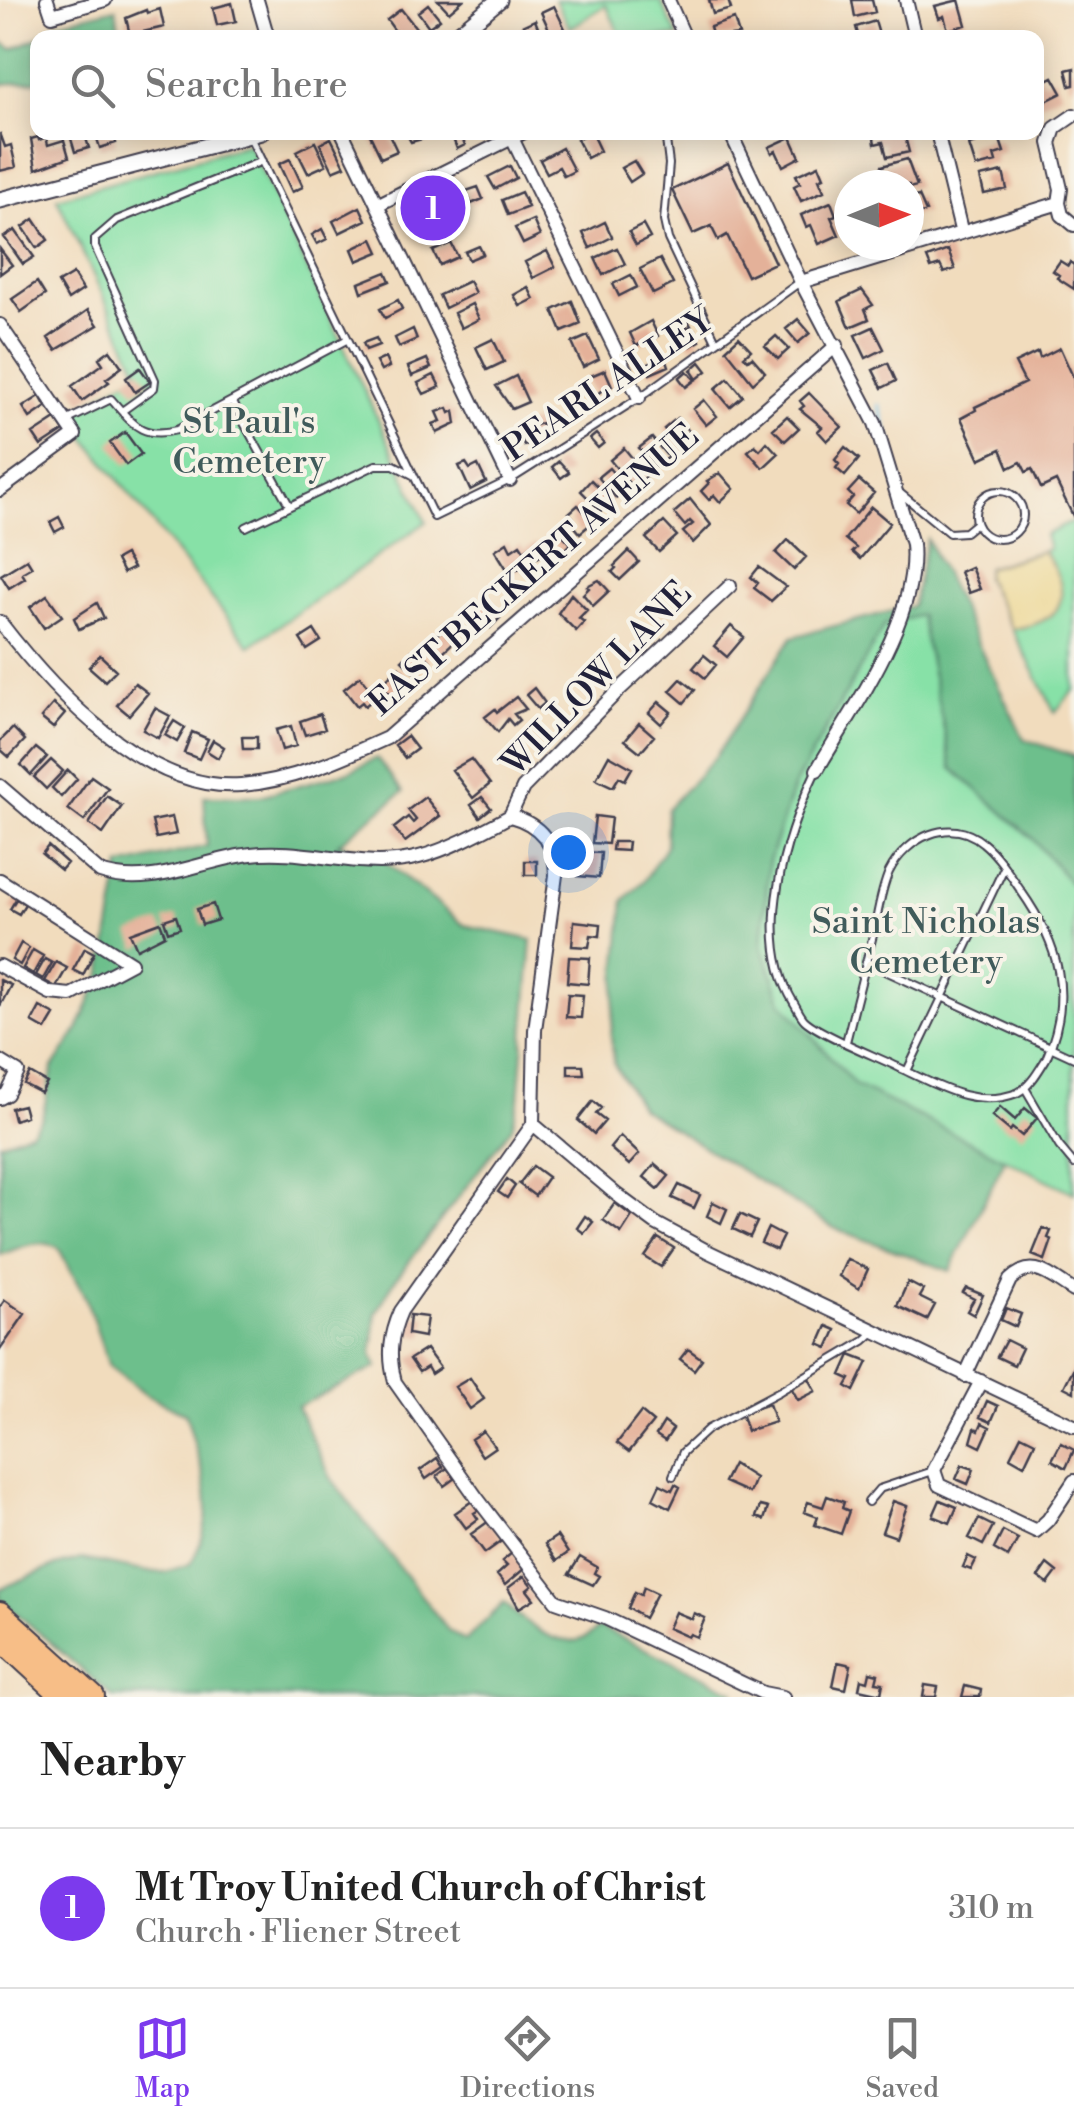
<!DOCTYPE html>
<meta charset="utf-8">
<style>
:root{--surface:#fff;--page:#f2f2f2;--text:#222;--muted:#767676;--line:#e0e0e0;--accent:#7c3aed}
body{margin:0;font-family:"Libre Bodoni",serif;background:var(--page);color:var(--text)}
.compass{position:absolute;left:834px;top:170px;width:90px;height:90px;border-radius:50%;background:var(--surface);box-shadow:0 5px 25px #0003;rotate:89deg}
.you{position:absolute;left:568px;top:852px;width:35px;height:35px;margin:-25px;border:8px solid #fff;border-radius:50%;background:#1a73e8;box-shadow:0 0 0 15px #1a73e833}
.badge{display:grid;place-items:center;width:65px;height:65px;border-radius:50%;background:var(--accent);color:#fff;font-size:32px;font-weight:700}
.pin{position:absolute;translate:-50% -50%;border:5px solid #fff;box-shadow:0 2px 10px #0006}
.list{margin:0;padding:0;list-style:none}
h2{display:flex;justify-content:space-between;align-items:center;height:130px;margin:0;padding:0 40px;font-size:42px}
h2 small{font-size:32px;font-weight:400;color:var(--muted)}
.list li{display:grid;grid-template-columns:65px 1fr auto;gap:30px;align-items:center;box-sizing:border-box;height:160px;padding:0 40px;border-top:2px solid var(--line)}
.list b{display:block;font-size:38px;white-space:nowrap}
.list p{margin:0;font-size:32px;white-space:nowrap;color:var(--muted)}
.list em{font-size:32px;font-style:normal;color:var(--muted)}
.icon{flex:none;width:55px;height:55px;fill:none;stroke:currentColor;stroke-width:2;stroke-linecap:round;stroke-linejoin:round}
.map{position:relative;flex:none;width:1074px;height:1697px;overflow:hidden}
.search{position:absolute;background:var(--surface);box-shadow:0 5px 25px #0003;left:30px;right:30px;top:30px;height:110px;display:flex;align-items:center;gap:25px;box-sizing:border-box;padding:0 35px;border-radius:20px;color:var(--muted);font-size:38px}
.sheet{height:290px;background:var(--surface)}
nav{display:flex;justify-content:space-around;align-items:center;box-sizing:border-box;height:140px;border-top:2px solid var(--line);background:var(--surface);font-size:28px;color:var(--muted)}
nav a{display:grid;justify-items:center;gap:5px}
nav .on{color:var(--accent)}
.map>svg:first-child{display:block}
.green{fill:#87e1a7;stroke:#548271;stroke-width:2.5}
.forest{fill:#6dbf8c;stroke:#487064;stroke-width:2.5}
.sand{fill:#eeda9e;stroke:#887e6c;stroke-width:2.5}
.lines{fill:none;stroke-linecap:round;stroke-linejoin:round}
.stream{stroke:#66bce2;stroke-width:4}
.building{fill:#e4b199}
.service-casing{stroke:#413e4e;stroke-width:10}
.minor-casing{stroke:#413e4e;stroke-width:16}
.tertiary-casing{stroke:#413e4e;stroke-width:19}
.motorway-casing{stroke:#413e4e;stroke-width:26}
.service{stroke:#fff;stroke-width:6}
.minor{stroke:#fff;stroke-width:12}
.tertiary{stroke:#fff;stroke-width:15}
.motorway{stroke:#f7be87;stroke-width:22}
.labels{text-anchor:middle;stroke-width:8;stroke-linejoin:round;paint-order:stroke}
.street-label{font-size:35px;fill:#22223b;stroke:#f7f3e8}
.park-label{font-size:35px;fill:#405b5b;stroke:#f7f3e8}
</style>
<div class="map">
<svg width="1074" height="1697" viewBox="0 0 1074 1697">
<rect width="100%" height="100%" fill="#f7f3e8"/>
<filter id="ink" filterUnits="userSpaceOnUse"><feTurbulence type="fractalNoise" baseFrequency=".01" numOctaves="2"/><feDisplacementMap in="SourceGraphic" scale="20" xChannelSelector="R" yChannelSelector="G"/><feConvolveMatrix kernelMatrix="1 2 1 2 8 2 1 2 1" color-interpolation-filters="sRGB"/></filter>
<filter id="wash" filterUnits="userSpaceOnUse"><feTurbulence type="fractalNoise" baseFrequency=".0048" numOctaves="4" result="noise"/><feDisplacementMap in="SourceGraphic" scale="40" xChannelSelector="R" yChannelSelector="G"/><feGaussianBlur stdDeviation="2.25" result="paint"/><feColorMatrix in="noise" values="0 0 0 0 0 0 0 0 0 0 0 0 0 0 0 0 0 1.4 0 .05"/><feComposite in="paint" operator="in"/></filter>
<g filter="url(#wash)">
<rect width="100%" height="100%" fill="#f1dcbd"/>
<path class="green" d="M555,0H660L678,37H621L606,5L570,28Z
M249,144L426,522L250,646L87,440L74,412L139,372L57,198Z
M1074,521V690L1055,712L985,577L987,568L1049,549L1045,535Z
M921,615L952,768L1031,837L1074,887V1193L855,1085L782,1002L762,945L769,861L794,786L885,623Z"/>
<path class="forest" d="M116,8L120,37H39L56,23Z
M37,38V81L2,84L0,87V41L12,49Z
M927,539L1024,739L1074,756V887L1031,837L952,768L920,615L885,624L794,786L769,861L762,945L782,1002L855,1085L1005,1159L950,1271L834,1228L641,1108L614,1064L611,1036L624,900L644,881L666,846L667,809L716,756L792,637L912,606Z
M377,758L403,792L338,844L372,851L464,925L532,940L519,1100L512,1127L395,1280L376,1313L372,1355L377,1367L297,1407L332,1480L448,1630L465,1641L504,1603C529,1626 569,1661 599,1627L735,1691L732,1697H113L0,1599V1589L52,1567L82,1559L149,1572H166L190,1564C223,1510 200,1470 186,1414L146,1395L109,1366L86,1299L58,1247C37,1238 21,1247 0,1255V1143L31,1132L42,1118L53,1068L78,1030L102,974L121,866L207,846L204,796H260L350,771Z"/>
<path class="sand" d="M1043,551C1074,592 1067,622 1012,629L985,577L987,568Z"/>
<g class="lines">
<path class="stream" d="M879,405L894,460"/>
</g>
<g id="blocks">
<path class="building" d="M438,0H463L449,12Z
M709,0H728L731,9L713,14Z
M852,0H872L875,12L855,17Z
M959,0L966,25L948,30L944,16L939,18L935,6Z
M232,3L236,21L217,25L213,8Z
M428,4L440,19L429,27L418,12Z
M554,6L567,33L558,38H553L541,12Z
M160,9L164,27L130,35L126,18L146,10L147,13Z
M401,9L424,38H400L387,20Z
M734,19L739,35L713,38L710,27Z
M535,20L542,38H527L522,26Z
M875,21L880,38H859L856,27Z
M1074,68V85L1070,86L1066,70Z
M1036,69L1043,82L1053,77L1062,93L1036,106Z
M69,132H84L89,148L75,152Z
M95,132H113L116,143L100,148Z
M374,132H388L397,151L381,158L370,135Z
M412,132H431L433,136L411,142L407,135Z
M591,132L600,151L587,158L577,139Z
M873,132L904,133L909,152L887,157L883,142L875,144Z
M0,133L5,147L11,145L16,167L0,171Z
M460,133L465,145L457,149L452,136Z
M38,137L39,140L46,137L48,145L64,140L69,157L36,169L31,139Z
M791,137L800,157L783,166L776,151L772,153L769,147Z
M331,138L345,166L333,171L320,144Z
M994,138L995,141L1000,140L1004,152L994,155L996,162L976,167L969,145Z
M315,142L326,165L308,173L297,151Z
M562,148L574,171L564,176L559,167L547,173L540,160Z
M290,159L303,187L292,192L279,164Z
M907,159L917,186L909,188V185H894L892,178L885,179L882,166Z
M634,161L642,174L630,182L621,168Z
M728,163L775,263L747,276L727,235L718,240L711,226L693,234L672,190Z
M819,165L824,177L819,179L824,191L801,201L794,186L800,183L796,175Z
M510,166L516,178L495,189L488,177Z
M1003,172L1007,189L984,194L980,177Z
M448,184L461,210L416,231L404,206Z
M478,187L483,199L471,204L466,191Z
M521,192L528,207L508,215L502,200Z
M919,196L926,212L909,216V198Z
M831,202L836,215L831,217L839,235L819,244L811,225L806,227L801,215Z
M360,207L366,220L339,233L333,221Z
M34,219L48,240L37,248L23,227Z
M533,220L540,236L523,244L515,228Z
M605,222L612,237L590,248L583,233Z
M643,225L650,238L636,245L629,232Z
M322,229L327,239L317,244L312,235Z
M15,230L34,257L23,264L4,237Z
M373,239L379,252L357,261L352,249Z
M451,243L458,257L440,265L433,251Z
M479,246L483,254L469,260L465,252Z
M617,248L625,264L603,275L595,258Z
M0,249L12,265L0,274Z
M948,250L955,269L944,273L940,265L931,268L927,258Z
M547,251L555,267L533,278L525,262Z
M660,259L673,284L653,294L640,269Z
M1060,261L1068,266L1070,262L1074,265V289L1057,278L1059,275L1053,271Z
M386,272L390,281L362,292L359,283Z
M73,274L83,290L68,300L58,283Z
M631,275L637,287L619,296L613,284Z
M469,281L475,293L445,308L439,295Z
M37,282L45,295L21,312L12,299Z
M528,287L534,299L520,306L514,295Z
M862,290L873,305L865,309L869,319L850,327L839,301Z
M398,300L402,309L385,318L380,309Z
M572,301L581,324L562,332L553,310Z
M472,304L479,319L461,328L454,313Z
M88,310L98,325L56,350L48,338Z
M687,318L691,326L678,332L674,324Z
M798,319L810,333L798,343L786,329Z
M651,321L658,336L636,346L630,333Z
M873,327L884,349L866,358L855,335Z
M413,329L417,339L399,347L395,338Z
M695,330L700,341L691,346L685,334Z
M588,336L599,359L583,367L572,343Z
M776,336L789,349L778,359L765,346Z
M739,337L751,350L744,356L748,360L752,357L765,372L753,383L726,349Z
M376,338L379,345L366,350L363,343Z
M493,339L504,362L487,370L476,347Z
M1060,348L1074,379V518L1056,481L1041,488L1032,469L1026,472L1021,462L1009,468L1001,449L980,459L961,418L976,410L975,407L1025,383L1015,363L1038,352L1040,358Z
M110,350L122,367L106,379L109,382L82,401L72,386L103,364L99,358Z
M666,357L669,366L650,374L646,365Z
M385,358L389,367L381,371L376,362Z
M427,359L431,368L412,376L408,367Z
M700,362L707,371L697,379L691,370Z
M888,363L896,381L882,388L873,370Z
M140,368L150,382L135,392L126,378Z
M605,370L612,386L594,395L586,378Z
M687,371L695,380L686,387L679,378Z
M434,375L440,387L424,394L418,383Z
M516,376L528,402L512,409L496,386Z
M728,378L743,396L730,407L715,389Z
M809,393L842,427L827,441L818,431L822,427L800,409L804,406L800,401Z
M40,396L46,407L30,418L23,407Z
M704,400L717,416L706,425L693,409Z
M448,408L450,413L454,411L456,424L437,433L433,424L441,421L437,412Z
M787,416L799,428L785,441L773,429Z
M677,418L696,439L682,451L664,429Z
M56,419L64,431L41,446L33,434Z
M534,422L535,425L542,423L548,437L524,446L517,428Z
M125,432L141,454L126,465L110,443Z
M596,434L604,443L598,448L590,439Z
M652,438L668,457L655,467L639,448Z
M767,442L778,454L763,468L748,451L755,445L760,450Z
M845,447L859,459L845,476L836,468L839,464L835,460Z
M624,448L647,476L633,488L610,460Z
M559,461L569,472L561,478L552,467Z
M466,463L470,469L478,465L486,482L470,490L459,466Z
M609,468L627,489L616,498L598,477Z
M720,473L734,489L720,502L714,495L709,500L701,491L709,483L707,481Z
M591,480L612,501L601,511L581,491Z
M859,480L874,493L856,514L846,505L853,497L848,492Z
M690,499L711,525L693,543L683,532L693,524L690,521L685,526L674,513Z
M578,505L593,522L580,533L570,521L573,518L569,513Z
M871,507L890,523L860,559L852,552L856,548L845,539Z
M59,517L64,527L55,532L50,522Z
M664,522L677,536L659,552L646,538Z
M559,531L571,544L562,553L550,539Z
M788,540L806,557L794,570L776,553Z
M507,542L511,550L520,544L524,550L536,543L542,554L510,574L495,550Z
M629,551L639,562L620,580L612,572L616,568L614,566Z
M125,555L133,568L123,573L116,560Z
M27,559L32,567L22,573L25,578L9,588L1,575Z
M759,567L786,587L771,601L754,588L758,583L751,577Z
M971,567L980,589L969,593L960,572Z
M599,580L609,591L593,606L583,594L589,588L587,586Z
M571,594L587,610L579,618L584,622L576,631L558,613Z
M47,595L62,616L44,628L30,607Z
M485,602L500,618L490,628L475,612Z
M97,603L104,618L79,629L74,618Z
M446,626L457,639L442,653L431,640Z
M731,626L744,637L727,657L714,646Z
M314,630L321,641L307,650L300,639Z
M417,646L430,661L415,673L402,660Z
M100,655L116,670L105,681L89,667Z
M704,655L716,665L705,678L693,668Z
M399,667L410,680L392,696L381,684Z
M360,676L376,697L365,706L362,702L357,706L344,689Z
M681,679L695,690L684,703L670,691Z
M135,683L148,693L129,715L117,705Z
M534,688L545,703L538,709L526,695Z
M516,697L526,709L514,714L519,720L513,725L508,719L498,732L485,717L495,709L497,712Z
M659,702L671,712L661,724L649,713Z
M53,704L65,714L53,728L41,718Z
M155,708L170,716L158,738L143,730Z
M320,714L325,729L305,735L300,721Z
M174,721L185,728L177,742L165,735Z
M639,723L654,736L640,752L625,740Z
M291,726L296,746L282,750L276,730Z
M13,728L25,740L9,757L0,749V741Z
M192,732L208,739L199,759L184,753Z
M407,736L417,749L405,758L395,745Z
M242,737H257V749H243Z
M213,740L224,747L218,758L207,751Z
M36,748L47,757L31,775L21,765Z
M609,755L632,768L625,780L619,777L613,787L596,779Z
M471,759L490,784L473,798L452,770Z
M51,760L63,771L46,789L34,777Z
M68,770L77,779L61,797L52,788Z
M91,776L108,788L84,821L68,809Z
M107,796L122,806L103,834L89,824Z
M425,797L440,816L405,842L394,828L408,817L413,823L416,820L408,810Z
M482,797L491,808L480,817L471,805Z
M595,816L611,818L608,844L592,843Z
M172,817L176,834L156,838L152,821Z
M613,842H628L627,851L612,850Z
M48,846L67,863L61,870L42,854Z
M580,852L601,853L599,878L578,876Z
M525,861H537V875H525Z
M16,899L25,904L19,914L10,909Z
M213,904L218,920L202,925L197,909Z
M176,916L180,928L168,932L164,920Z
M574,921L601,924L600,936L591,935L589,947L572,946Z
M160,922L165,935L137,949L130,933Z
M21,943L29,948L20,965L12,960Z
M85,948L94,953L83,975L73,970Z
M33,950L43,956L33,974L23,968Z
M569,957L590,958L588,984L567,982Z
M45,959L52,963L43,979L36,975Z
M56,962L67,968L56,987L45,981Z
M0,980L11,985L0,1006Z
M568,994L583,995L581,1018L566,1017Z
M40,1007L55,1015L46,1030L32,1022Z
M568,1065H583L584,1074H568Z
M30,1073L47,1083L41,1093L24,1084Z
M593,1101L601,1108L596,1114L605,1121L594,1134L578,1120Z
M23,1105L26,1116L14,1120L11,1108Z
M1000,1107L1015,1120L1025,1108L1037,1118L1022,1136L1012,1128L1010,1131L992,1116Z
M620,1136L639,1154L629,1165L610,1148Z
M655,1164L669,1176L658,1189L644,1177Z
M533,1166L548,1177L535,1196L519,1184Z
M507,1179L515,1186L507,1198L498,1192Z
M679,1185L700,1195L694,1208L672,1198Z
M713,1202L727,1209L721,1223L707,1216Z
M615,1203L632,1216L621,1233L603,1220Z
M740,1214L757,1222L750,1237L733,1229Z
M585,1216L593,1222L584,1233L577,1228Z
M768,1228L783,1236L776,1250L761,1243Z
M1043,1228L1051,1231L1048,1238L1052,1240L1045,1260L1032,1255Z
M658,1238L674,1248L661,1267L645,1257Z
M847,1259L868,1269L859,1289L839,1276Z
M908,1282L923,1290L919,1297L935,1305L927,1320L897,1306Z
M966,1288L983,1295L974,1315L967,1311L974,1299L963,1293Z
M5,1300L25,1314L0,1350V1307Z
M1006,1308L1021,1314L1016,1327L1001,1320Z
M410,1315L427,1317L424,1337L408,1334Z
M827,1326L836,1330L828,1348L819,1344Z
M1006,1340L1022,1348L1014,1365L997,1357Z
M426,1349L440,1368L431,1374L427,1367L419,1372L410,1359Z
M688,1349L702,1359L694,1370L680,1359Z
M850,1355L868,1362L854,1391L846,1386L850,1379L841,1375Z
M1074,1367V1392L1064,1387Z
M808,1377L816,1391L798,1400L791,1387Z
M470,1378L484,1399L470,1409L455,1387Z
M987,1401L998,1406L991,1422L980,1417Z
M769,1404L775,1422L747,1431L741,1413Z
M641,1412L653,1422L629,1452L617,1443Z
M664,1422L673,1429L665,1441L656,1435Z
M982,1423L990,1427L981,1447L971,1442L975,1428L979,1430Z
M483,1431L495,1447L482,1456L471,1439Z
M1021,1435L1035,1442L1024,1465L1010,1457Z
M1061,1443L1074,1450L1066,1468L1052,1460Z
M437,1458L443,1467L426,1479L420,1470Z
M733,1464L755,1478L749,1493L724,1482Z
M962,1465L974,1469L968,1484L956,1479Z
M447,1468L455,1478L444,1486L437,1476Z
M660,1484L672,1490L675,1484L680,1487L670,1508L653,1499Z
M827,1496L844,1502L842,1508L849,1511L841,1534L815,1525L818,1517L804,1512L808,1502L823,1507Z
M940,1500L957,1507L950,1523L933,1516Z
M472,1501L479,1510L474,1513L478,1519L466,1528L455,1513Z
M893,1501L907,1506L896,1537L882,1532Z
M760,1506L768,1508L764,1520L756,1517Z
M979,1519L993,1526L983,1545L969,1538Z
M489,1521L503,1540L485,1553L471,1534Z
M1003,1531L1018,1539L1008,1557L994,1549Z
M557,1536L568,1553L556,1561L545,1544Z
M512,1553L525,1568L505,1585L497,1575L507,1566L502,1561Z
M968,1556L976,1560L971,1570L963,1567Z
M580,1557L597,1567L594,1573L599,1576L593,1585L569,1574Z
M1047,1564L1057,1572L1048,1584L1038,1577Z
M524,1576L532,1586L527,1590L534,1599L519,1608L508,1588Z
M644,1587L657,1593L644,1618L628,1608L635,1592L641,1595Z
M675,1612L692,1619L694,1613L705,1618L697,1637L690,1634L688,1637L668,1628Z
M838,1662L851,1665L846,1689L833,1686Z
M870,1672L878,1674L876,1682L883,1683L881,1694L859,1689L861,1679L868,1681Z
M925,1685L938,1687L936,1697H923Z
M965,1686L981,1690L980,1697H962Z"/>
</g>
</g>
<g filter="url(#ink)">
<use href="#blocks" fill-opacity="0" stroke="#413e4e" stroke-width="2.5"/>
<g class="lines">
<g class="service-casing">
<path id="service" d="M665,132L669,164L664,221L668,239L716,341
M250,137L434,517L510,480L639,398L800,282
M232,401L289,505
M122,411L154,388L155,380L95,247V239L117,220L262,161
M66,421L111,399C133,424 141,439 177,430L348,339
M975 515a24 24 0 1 1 48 0a24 24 0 1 1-48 0Z
M900,493L949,533L965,532L976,523
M246,527L376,465H394L413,475
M816,771C785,836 753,937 794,1003C798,1009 801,1018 807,1022C826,1037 878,1057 902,1069C938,1086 976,1109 1017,1093C1030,1087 1039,1070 1046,1059C1074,996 1059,945 1021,891C1010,875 998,855 983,843C950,815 906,838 889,872C881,890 878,912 874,931C865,968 855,1005 846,1042
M866,962L1074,1058
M907,1071L1004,868
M1025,1088L1059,1146L1074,1164
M673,1476L683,1452L708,1429L780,1391L864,1341L874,1332
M868,1502L879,1489L933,1471"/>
</g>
<g class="minor-casing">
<path id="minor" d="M47,0L52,15L105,0
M257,0L268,38
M668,0L685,38
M906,0L915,38
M1074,115L1055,128L1050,143L1061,189L1059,203L1062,215L1074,225
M342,132L510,480
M509,132L639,398
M730,132L801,282L875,423L912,544C919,619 854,706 817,770
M937,132L961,230
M377,205L524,132
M801,282L1059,203
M0,325L75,435L0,490
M0,622C53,691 145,792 241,785C293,781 340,759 387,738L837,345
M0,786L100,872C151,889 200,860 251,854C306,847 364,872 419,857C450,849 482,831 510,816C540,824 556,844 556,875L535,1030L533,1124L401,1311C390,1336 388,1356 395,1382L477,1498L556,1601L605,1618L763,1693L783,1697
M510,816L523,788L617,692L730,586
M0,880L131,963
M0,966L50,993L71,995L131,963
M0,1061L18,1072L7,1094L0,1098
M533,1124L617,1195L655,1223L707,1251L1074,1426
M965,1376L1010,1280C1034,1257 1050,1277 1074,1291
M981,1381L934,1470L939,1485L1036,1531L1048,1520L1074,1481"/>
</g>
<g class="tertiary-casing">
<path id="tertiary" d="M453,38L499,0
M0,200L261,132"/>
</g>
<g class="motorway-casing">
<path id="motorway" d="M0,1613L93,1697
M0,1638L64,1697"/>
</g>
<use href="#service" class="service"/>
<use href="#minor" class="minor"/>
<use href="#tertiary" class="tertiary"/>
<use href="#motorway" class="motorway"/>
</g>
</g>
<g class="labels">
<g class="street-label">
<text transform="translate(607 384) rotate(-34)" y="12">PEARL ALLEY</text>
<text transform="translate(533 569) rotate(-41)" y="12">EAST BECKERT AVENUE</text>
<text transform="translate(596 678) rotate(-46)" y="12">WILLOW LANE</text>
</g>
<g class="park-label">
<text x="249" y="433">St Paul's<tspan x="249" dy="40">Cemetery</tspan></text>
<text x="926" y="933">Saint Nicholas<tspan x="926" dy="40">Cemetery</tspan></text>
</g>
</g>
</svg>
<svg class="compass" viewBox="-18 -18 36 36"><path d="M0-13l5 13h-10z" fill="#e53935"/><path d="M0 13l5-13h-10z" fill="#767676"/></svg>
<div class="you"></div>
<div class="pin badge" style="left:433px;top:208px">1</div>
<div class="search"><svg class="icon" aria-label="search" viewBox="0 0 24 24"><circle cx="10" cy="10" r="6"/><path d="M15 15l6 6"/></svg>Search here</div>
</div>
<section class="sheet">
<h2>Nearby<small></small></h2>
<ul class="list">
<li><span class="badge">1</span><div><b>Mt Troy United Church of Christ</b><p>Church · Fliener Street</p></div><em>310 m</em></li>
</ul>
</section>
<nav>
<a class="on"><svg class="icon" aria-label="map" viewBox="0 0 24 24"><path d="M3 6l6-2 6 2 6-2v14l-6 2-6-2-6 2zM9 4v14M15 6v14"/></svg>Map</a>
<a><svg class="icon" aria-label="directions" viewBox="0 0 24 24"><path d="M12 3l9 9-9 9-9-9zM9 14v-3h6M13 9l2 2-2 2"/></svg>Directions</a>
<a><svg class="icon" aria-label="saved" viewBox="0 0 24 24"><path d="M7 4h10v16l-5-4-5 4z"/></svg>Saved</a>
</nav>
